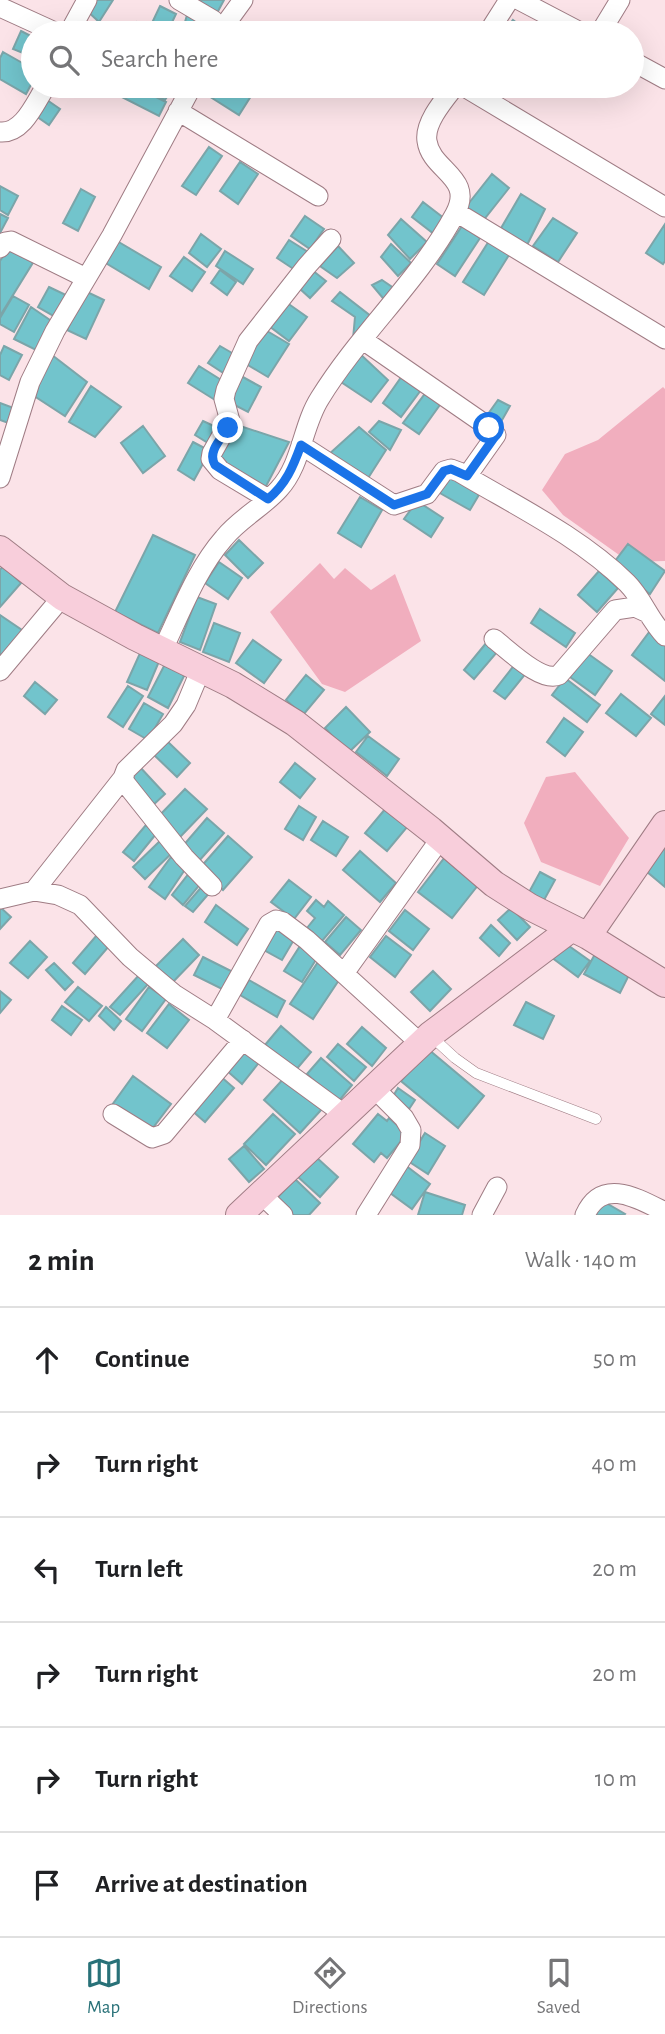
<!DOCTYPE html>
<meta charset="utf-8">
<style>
:root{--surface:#fff;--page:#f6f6f6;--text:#202124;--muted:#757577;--line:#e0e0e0;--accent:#287178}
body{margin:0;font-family:"Alegreya Sans",sans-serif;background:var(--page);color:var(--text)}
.stop{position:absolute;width:21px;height:21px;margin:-16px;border:5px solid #1a73e8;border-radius:50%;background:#fff}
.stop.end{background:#1a73e8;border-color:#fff;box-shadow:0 2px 7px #0008}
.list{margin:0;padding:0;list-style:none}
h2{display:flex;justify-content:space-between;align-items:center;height:91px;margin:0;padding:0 28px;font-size:30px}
h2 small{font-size:23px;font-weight:400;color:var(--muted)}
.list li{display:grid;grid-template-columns:46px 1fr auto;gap:21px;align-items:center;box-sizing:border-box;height:105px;padding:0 28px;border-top:2px solid var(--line)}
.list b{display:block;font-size:26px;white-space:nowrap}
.list em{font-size:23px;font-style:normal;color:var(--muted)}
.icon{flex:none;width:38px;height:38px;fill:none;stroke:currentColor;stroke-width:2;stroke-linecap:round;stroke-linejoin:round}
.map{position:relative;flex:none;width:665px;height:1215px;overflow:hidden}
.search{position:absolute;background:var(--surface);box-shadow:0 7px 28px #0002;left:21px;right:21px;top:21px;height:77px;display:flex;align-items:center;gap:18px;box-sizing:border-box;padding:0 24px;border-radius:38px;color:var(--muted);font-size:26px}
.sheet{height:721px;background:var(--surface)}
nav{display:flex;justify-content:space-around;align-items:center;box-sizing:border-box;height:98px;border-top:2px solid var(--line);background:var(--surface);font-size:19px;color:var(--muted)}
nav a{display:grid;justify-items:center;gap:4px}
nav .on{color:var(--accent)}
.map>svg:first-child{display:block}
.water{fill:#f1aebe}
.building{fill:#72c4cc;stroke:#7ba5a9;stroke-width:2}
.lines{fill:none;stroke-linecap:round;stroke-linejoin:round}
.lane-casing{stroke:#9f7c84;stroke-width:11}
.street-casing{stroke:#9f7c84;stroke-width:21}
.secondary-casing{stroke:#9f7c84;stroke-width:28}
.lane{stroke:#fff;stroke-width:10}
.street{stroke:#fff;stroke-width:19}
.secondary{stroke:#f8cedb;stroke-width:26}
.route{stroke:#1a73e8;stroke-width:9}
</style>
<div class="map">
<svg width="665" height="1215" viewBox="0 0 665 1215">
<rect width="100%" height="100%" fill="#fbe3e8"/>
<path class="water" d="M663,387L665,389V561L629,562L563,515L542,490L565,454L598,440Z
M320,563L334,579L345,568L371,590L395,574L421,641L345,692L322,684L270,612Z
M575,772L629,838L600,886L541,862L524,823L546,777Z"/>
<path class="building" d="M89,0H113L99,22L84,8Z
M195,0H224L217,13Z
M160,6L176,14L167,33L151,25Z
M187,15L212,23L208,33H197L183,29Z
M513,20L530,33H503Z
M137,22L155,33H130Z
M21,31L33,37V57L13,49Z
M3,52L33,69V81L26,94L0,79V58Z
M120,86H134L166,102L159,116L116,94Z
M142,86H174L165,100Z
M208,86H233L251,96L239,115L204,93Z
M47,100L60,109L49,125L36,116Z
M209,147L222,156L196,195L182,186Z
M240,162L258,174L238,204L220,191Z
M492,174L509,188L482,222L465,208Z
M0,186L18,196L8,215L0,210Z
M81,189L95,197L78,231L63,223Z
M521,194L545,209L524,251L497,235Z
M423,202L445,219L434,234L412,217Z
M0,214L8,218L0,233Z
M305,216L324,229L310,249L291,236Z
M553,218L577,233L558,262L533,246Z
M401,219L427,242L410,259L388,235Z
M665,224V261L663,264L646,253Z
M462,226L480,238L455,276L437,264Z
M201,234L221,249L207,267L189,253Z
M289,240L308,252L295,270L277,258Z
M117,241L161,267L149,289L104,262Z
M489,241L509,255L484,295L463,282Z
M391,244L411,263L398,276L381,257Z
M10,246L34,261L0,316V261Z
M338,246L354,263L337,278L320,266Z
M225,251L253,269L243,284L216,266Z
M184,257L205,272L192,291L170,276Z
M220,270L236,282L227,295L211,283Z
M312,270L326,281L310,298L299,288Z
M382,280L398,291L387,303L372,285Z
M49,287L68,296L59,319L38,307Z
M85,291L104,300L86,339L67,330Z
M340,292L372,317L353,339L355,317L332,301Z
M13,296L29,305L14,332L0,324V318Z
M283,300L307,317L289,341L265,323Z
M31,307L53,322L40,352L14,339Z
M262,328L289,344L268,377L241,361Z
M4,346L22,355L9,380L0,375V355Z
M220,346L239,357L228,376L208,363Z
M359,353L388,380L371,402L338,380Z
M52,355L87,382L65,416L28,392Z
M199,366L226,383L215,400L188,383Z
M241,376L261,387L248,412L227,401Z
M402,376L421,390L401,417L383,403Z
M91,386L121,407L95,437L69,422Z
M427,391L442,402L419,434L403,423Z
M498,400L510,406L497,429L483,421Z
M0,403L19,410L14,425L0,420Z
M203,421L214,426L220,434L213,446L195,435Z
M379,421L401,430L390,450L369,432Z
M234,424L289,442L265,488L216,460Z
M143,426L165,456L143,473L121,443Z
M359,427L386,450L363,486L327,456Z
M193,442L210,451L194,480L178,470Z
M449,474L480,493L470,510L438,492Z
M360,497L382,510L361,547L338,533Z
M417,501L443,518L431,537L404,519Z
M153,535L195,555L158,633L115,612Z
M239,540L263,563L248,578L225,555Z
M628,544L665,571L650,594L612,565Z
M219,562L242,578L228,599L205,583Z
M3,566L21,583L0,607V570Z
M599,571L618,588L597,612L578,595Z
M197,597L216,604L200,650L180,642Z
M540,609L575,633L566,647L531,623Z
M0,615L22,630L0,661Z
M214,623L240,633L229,662L203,652Z
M650,631L665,643V681L632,655Z
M253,640L281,660L264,683L236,663Z
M487,642L498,651L474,679L464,670Z
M141,651L160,659L147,690L127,682Z
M587,653L612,671L595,695L570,677Z
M516,663L527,672L505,699L494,691Z
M165,664L185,674L168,708L148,697Z
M306,675L324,690L303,715L286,700Z
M565,678L600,705L587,722L552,695Z
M35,682L57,700L45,714L24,696Z
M128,686L143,696L123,727L108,717Z
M621,694L651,718L636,736L606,713Z
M665,696V725L651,714Z
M144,703L163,714L148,740L129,729Z
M346,707L370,732L348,753L325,728Z
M564,718L583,732L565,756L547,742Z
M368,736L399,759L387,776L356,752Z
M166,740L190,763L177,777L153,754Z
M295,763L315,779L300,798L280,782Z
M139,766L165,794L152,806L125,778Z
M185,789L207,809L179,838L157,818Z
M299,806L316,817L303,840L285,829Z
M386,808L408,826L387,851L365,833Z
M207,818L224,833L198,862L182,847Z
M323,821L348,837L336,856L311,840Z
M146,825L156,834L134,861L123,852Z
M228,836L252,857L223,890L199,869Z
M161,840L173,852L145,879L133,867Z
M664,848H665V887L646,871Z
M360,851L396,883L380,902L343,870Z
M171,857L186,868L165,899L149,887Z
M445,857L479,884L452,918L418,892Z
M190,872L202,882L183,905L172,895Z
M540,872L555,880L543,902L528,894Z
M289,880L311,897L294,919L271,902Z
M204,884L211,891L193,912L185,906Z
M316,900L324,907L328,901L344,915L322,941L307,928L315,918L307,911Z
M216,905L248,929L237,945L205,922Z
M0,907L11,917L0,929Z
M511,908L530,927L517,940L498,920Z
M405,910L429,929L413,950L389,931Z
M346,917L361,930L340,955L325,942Z
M491,925L510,943L499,956L480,938Z
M277,928L295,938L282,960L264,950Z
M97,935L109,946L85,974L73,963Z
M386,936L411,955L395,977L370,957Z
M183,939L199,955L171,984L154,968Z
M30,941L47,957L28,978L10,963Z
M562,941L590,961L578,977L551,957Z
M300,946L317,958L302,982L284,971Z
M595,954L630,973L620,993L584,974Z
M203,957L237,974L228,992L194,975Z
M318,962L341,977L313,1019L290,1004Z
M54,963L73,982L65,990L46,970Z
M433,971L451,989L430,1011L411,992Z
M140,974L149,983L120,1015L110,1007Z
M249,980L285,1001L277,1017L240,995Z
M78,987L102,1006L89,1021L65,1002Z
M149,987L166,999L142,1031L126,1019Z
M0,991L11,1000L0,1013Z
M526,1002L554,1016L543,1039L514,1025Z
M169,1004L189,1020L167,1048L147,1033Z
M62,1006L82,1020L71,1035L52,1020Z
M106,1007L121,1021L114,1030L99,1016Z
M281,1026L311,1052L295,1071L265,1045Z
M362,1027L386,1048L372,1066L347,1044Z
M338,1044L366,1067L354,1081L327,1057Z
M245,1047L261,1060L242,1084L226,1070Z
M428,1049L484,1096L458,1128L401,1081Z
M321,1058L352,1085L338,1102L307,1074Z
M219,1075L234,1088L205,1122L190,1109Z
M133,1076L171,1104L149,1133L112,1105Z
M286,1076L322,1109L300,1133L264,1100Z
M398,1088L415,1100L409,1109L392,1098Z
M273,1114L295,1134L266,1165L244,1144Z
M378,1114L387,1121L389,1118L407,1134L387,1158L381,1153L374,1162L353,1144Z
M425,1133L445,1146L428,1174L408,1161Z
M244,1146L264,1169L249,1182L229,1159Z
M316,1157L338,1177L320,1197L298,1177Z
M405,1165L430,1184L412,1209L386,1190Z
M295,1179L320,1203L309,1215H292L276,1199Z
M425,1192L465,1205L462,1215H418Z
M601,1200L625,1214L624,1215H592Z"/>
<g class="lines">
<g class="lane-casing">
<path id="lane" d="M431,1036L455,1058L476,1073L596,1119"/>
</g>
<g class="street-casing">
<path id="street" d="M179,0L213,20L215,33
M519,0L582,33
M0,7L57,33
M69,33L87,0
M219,33L243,0
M488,33L509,0
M600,33L620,0
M632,61L665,79
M463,86L665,207
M178,111L318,196
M0,132C23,134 35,103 46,86
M456,212L665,339
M0,248L5,242L11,241L86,278
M363,340L483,423L496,435L467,476
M301,445L394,505L427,494L444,471L451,469L459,472C516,506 579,536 627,583C643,599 649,620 665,636
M0,478L30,382L55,331L112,235L192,86
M268,499L220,470L211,459L212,453L230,421L224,399L226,390L248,341L306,267L331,239
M494,639C509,650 541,683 559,675L615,610L635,607L648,613
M163,649C181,612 196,570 224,538C239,519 263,507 279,489C302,464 302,426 320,398C360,333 419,281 455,214C475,177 431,171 427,141C424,123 444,100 455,86
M201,669L186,705L173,724L126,770L123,778L126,784L184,857L212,886
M0,671L62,597
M34,891L123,778
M0,899L34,891L58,895L80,905L130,957L174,994L215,1020L345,1115
M345,972L441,838
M215,1020L269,924L276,920L283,922L307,940L421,1044
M113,1114L152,1138L164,1134L243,1040
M261,1194L283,1215
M366,1215L410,1145L411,1130L404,1118L374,1088
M482,1215L497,1187
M585,1215C602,1177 637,1198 665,1212"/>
</g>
<g class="secondary-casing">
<path id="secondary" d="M0,549L62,597L135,637L233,685L295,723L431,830L494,884L530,907L588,936L665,984
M588,936L665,824
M239,1215L430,1035L572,928"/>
</g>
<use href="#lane" class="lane"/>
<use href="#street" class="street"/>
<use href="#secondary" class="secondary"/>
</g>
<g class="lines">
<path class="route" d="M228,428C221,439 207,452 215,465L268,499C286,484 293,467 301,445L394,505L427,494L444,471L451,469L467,476L496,435L489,428"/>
</g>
</svg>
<div class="stop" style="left:489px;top:428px"></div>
<div class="stop end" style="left:228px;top:428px"></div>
<div class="search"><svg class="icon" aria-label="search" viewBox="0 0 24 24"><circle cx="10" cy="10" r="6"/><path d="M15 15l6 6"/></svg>Search here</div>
</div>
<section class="sheet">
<h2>2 min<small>Walk · 140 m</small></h2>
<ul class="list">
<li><svg class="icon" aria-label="ahead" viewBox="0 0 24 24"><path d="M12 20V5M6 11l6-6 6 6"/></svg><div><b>Continue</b></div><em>50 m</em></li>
<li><svg class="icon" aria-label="right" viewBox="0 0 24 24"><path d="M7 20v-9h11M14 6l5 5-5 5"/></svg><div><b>Turn right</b></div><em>40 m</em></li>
<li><svg class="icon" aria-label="left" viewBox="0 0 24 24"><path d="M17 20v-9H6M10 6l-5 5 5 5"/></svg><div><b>Turn left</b></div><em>20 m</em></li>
<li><svg class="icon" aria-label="right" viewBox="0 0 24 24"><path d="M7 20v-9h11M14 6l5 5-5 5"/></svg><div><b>Turn right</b></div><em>20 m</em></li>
<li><svg class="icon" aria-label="right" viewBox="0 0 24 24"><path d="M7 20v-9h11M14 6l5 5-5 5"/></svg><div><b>Turn right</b></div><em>10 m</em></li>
<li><svg class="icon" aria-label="arrive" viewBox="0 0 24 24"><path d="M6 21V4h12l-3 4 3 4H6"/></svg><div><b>Arrive at destination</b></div></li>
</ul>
</section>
<nav>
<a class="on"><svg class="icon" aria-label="map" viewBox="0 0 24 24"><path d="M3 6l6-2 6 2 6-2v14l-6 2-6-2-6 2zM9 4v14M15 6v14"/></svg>Map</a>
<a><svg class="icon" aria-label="directions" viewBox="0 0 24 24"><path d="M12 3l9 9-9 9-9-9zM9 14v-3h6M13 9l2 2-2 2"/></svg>Directions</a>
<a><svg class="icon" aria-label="saved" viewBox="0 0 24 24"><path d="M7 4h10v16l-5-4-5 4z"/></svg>Saved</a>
</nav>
